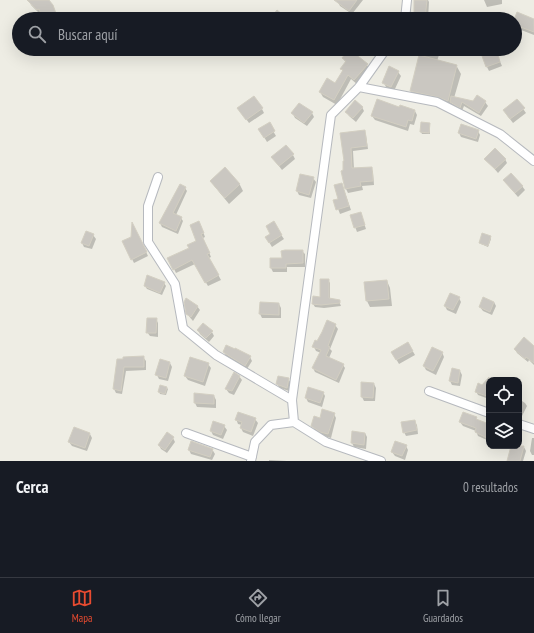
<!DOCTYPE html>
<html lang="es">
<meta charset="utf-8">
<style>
:root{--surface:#171b24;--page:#242831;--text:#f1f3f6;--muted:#9ea1a6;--line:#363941;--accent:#e84b30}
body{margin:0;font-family:"PT Sans Narrow",sans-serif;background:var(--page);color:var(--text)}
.controls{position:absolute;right:12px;bottom:12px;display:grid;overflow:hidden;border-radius:8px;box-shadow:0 4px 16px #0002}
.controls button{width:36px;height:36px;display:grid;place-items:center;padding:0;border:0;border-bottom:1px solid var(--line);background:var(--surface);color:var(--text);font:20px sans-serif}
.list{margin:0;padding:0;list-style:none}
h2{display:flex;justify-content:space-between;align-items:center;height:52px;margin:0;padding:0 16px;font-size:17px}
h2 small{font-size:13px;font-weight:400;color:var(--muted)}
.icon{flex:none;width:22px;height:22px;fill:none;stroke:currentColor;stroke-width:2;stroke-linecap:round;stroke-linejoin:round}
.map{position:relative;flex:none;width:534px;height:461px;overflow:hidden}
.search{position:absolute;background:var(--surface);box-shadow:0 4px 16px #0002;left:12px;right:12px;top:12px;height:44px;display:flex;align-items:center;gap:10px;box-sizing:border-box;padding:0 14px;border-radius:22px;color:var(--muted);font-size:15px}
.sheet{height:116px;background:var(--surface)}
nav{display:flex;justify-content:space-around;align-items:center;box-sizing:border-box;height:56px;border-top:1px solid var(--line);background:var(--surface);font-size:11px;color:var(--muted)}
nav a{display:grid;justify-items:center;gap:2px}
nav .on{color:var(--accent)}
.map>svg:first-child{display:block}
.shadow{fill:#0003}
.building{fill:#cac7c1;stroke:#d3cfc2}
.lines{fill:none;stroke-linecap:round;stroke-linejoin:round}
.street-casing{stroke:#b6b9be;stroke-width:10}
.street{stroke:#fff;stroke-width:8}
</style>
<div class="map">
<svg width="534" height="461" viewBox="0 0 534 461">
<rect width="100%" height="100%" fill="#eeede4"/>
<path class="shadow" d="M31,0H48L58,19H44L42,13L40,14L31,5L29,1Z
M339,0H363L352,14L340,6L338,2Z
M415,0H428L429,2L428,19H413V18H415Z
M484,0H502V4L487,7Z
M515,19L534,20V35L516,28Z
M303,49H314L309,55Z
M343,49H349L367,65L370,70L358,85L351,79L337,105L323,97L320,92L336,84L343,72L342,69L346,63L343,58L348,52Z
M422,49H441L437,61L456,65L461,74L454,98L473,102H485L488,106L481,116L464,106L462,111L416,99L411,91Z
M496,52L502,66L489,71L487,67Z
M398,72L401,76L394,91L386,87L384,83Z
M517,100L526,113L513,123L506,114Z
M362,107L364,111L356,122L349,116L346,112Z
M262,109L264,113L249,123L241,112Z
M400,109L415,111L417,115L414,125L410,124L408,131L375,120L372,116Z
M312,113L314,117L307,126L295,118L293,114Z
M269,124L276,136L267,142L260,130Z
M429,124L430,134H422L421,132Z
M364,131L366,135L368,149L353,151L354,169L371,168L373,172L374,185L362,186L363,190L348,193L346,189L342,171H344L345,162L341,134Z
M478,131L480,135L478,142L461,137L459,133Z
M293,155L295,159L282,170L275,161Z
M486,159H505L507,163L498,173Z
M225,169L240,185L243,191L229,204L215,187L211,181Z
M313,178L316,182L311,198L299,195L297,191Z
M504,181L522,186L525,190L518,197Z
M342,184L351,210L340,214L335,201L339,199Z
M185,188L187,191L176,215L181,218L183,221L178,234L162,227L160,223Z
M361,214L366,229L357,232L351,216Z
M273,223L284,239L272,247L266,237L272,234Z
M133,225L148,256L134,263L132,259Z
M201,226L205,237L203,238L211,257L209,258L221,280L208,286L195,264L176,273L174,269L190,248L197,241Z
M93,235L96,239L92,249L84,247L82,243Z
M490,237L491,239L488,247L481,244L480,242Z
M302,251L305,254V267H287V272H273L271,268V259H283Z
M328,280L330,283V299L339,301L341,306L324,308L315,307L313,304L321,298Z
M387,281L390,288L392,306L370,307L367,301Z
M164,283L166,286L162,295L147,289L145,286Z
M459,298L461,302L456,314L447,310L445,306Z
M494,302L496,306L492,315L483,311L480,307Z
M279,304L281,308V318H262L260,314Z
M197,306L200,310L193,321L187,314Z
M156,319L158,323V337L150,336L147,332Z
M335,325L338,329L330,349L332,351L329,358L343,365L345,368L339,383L315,372L313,368L321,353L316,351L314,347Z
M198,330L212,332L214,336L209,342L200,334Z
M408,343L415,355L399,364L392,352Z
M534,348V365L529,360L528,362L517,353L515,349Z
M224,352L250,357L252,361L247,369L226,356Z
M442,352L444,357L436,375L426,370L424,366Z
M143,357L146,361V370L126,371L122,394L116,393L114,389L124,360Z
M170,363L172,367L168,381L159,379L157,375Z
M208,364L211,368L205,386L188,380L185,376Z
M460,371L462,375L460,386L452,385L450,381Z
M239,376L242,380L234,395L229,393L226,389Z
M288,379L291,383L289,391L280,388L277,384Z
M374,384L376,388L375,401H364L362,397Z
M489,385V399L478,395L476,391L482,387Z
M167,388L168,389L166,395L160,394L159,392Z
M309,388L323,392L325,396L322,407L308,402L306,398Z
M214,396L216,400V408L197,407L195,403Z
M519,399L525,403L527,406L521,418L519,417Z
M334,414L336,418L331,438L323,436L315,430L312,426L320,419Z
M476,418L477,420L489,425V441L478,436L476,431L463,426L460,422Z
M236,419H255L258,423L253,436L243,432L241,428L242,425L238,424Z
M414,421L417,425L418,434L406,436L404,432Z
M224,426L227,430L223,439L213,435L211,431Z
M365,433L367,437L366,449L354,447L352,443Z
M90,434L92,438L87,451L72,446L69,442Z
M173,438L175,442L167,453L161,449L159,445Z
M532,438H534V455H532L530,451Z
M519,445L524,447L526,451L523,461H508L512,446Z
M406,446L408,450L405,460L395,456L392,452Z
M212,449L215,454L212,460L191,454L189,450Z
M269,460L287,461H269Z"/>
<path class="building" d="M27,0H49L53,5L58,19H43L39,9L37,10Z
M334,0H357L349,11Z
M414,0H427L425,19H414Z
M277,10L288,19H270Z
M517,12L534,19V32L515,25V17Z
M349,49L368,64L354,80L348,75L334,100L319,92L327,78L335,83L343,70L340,69L346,61L342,58Z
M497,51L500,62L486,67L482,56Z
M419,55L457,65L448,101L438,97L410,91Z
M389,66L399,71L391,87L382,83Z
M477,95L486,101L479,113L462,102L460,108L450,102L451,96L473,101Z
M254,96L263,108L246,120L237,108Z
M377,99L399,107L400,105L415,110L412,121L408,120L406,127L371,116Z
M517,99L525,108L510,119L503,110Z
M355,100L363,107L353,118L345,112Z
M299,103L313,112L304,123L291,113Z
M270,122L275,131L264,138L258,129Z
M421,122L430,123L429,133L420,132Z
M461,124L479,130L476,139L458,133Z
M365,130L367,146L351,148L352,168L372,167L373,181L360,182L361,186L345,189L341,171L343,170V161H344L340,133Z
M286,145L294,154L279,166L271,157Z
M495,148L506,159L495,169L484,159Z
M225,167L240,184L225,198L210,181Z
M511,173L523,186L515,193L503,180Z
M300,174L314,177L309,195L296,191Z
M342,183L349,206L336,210L333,200L338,199L334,185Z
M180,184L186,187L173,213L182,217L176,231L159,223Z
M361,212L365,225L354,228L350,215Z
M199,221L204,233L201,234L210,253L207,254L219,275L205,283L192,260L173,270L167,258L189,248L187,245L196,241L190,225Z
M274,221L282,235L269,243L265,237L270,234L266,226Z
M132,222L147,252L131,260L122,241L131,237Z
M86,231L94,234L89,246L81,243Z
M482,233L491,236L488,246L479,243Z
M285,250H303V263L286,264V268H270V258H282L281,251Z
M147,275L165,282L160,293L144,286Z
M320,279H329V298L340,300V303L321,305L312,304L313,296L320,297Z
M387,280L389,299L366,301L364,282Z
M450,293L460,297L453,310L444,306Z
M483,297L494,302L490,312L479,307Z
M186,298L198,306L191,317L186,314L184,302Z
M260,302L279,303V315L259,314Z
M147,318H157L156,333H146Z
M327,320L336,324L328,346L330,347L326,356L344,364L336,380L312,368L321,350L312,347L315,340L317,341L322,332Z
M203,323L213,331L206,338L197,330Z
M524,337L534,346V363L526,357L525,359L514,349Z
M408,342L413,351L396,360L391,352Z
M226,345L235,349V348L251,356L245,366L223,352Z
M432,347L443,352L433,371L423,366Z
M144,356V367H124L121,391L113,389L117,359H123V357Z
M190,357L209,363L203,382L184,376Z
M160,359L170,362L166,378L155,375Z
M452,368L460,370L458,383L449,381Z
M234,372L240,376L232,391L225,389Z
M278,376L289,378L287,388L276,384Z
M489,377V389L487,396L475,392L478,383L482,385Z
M361,382L374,383L373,398L361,397Z
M160,385L167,387L165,394L158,392Z
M308,387L324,392L320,403L305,398Z
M194,393L214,395V404L194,403Z
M322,409L335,413L328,434L320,432L311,426L314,416L320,418Z
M238,412L256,418L251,432L240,428L242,422L235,420Z
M463,412L477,417L476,419L489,424V439L475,432L476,428L459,422Z
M415,420L417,430L403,433L401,422Z
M213,421L225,425L221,435L210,431Z
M74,427L90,433L85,448L68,442Z
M352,431L365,433L364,445L351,443Z
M167,432L174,437L165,450L158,445Z
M191,441L213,449L210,457L188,450Z
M395,441L407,445L402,456L391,452Z
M511,446H524L520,461H507Z"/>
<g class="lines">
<g class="street-casing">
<path id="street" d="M405,19L407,0
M359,87L437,102L500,134L534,161
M158,177L148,206V242L175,284L183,328L216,355L292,400
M429,391L489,413
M519,424L534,429
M186,433L252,457
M251,461L255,442L271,425L294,422
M381,461L326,442L294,422L292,400L331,115L359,87L386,49"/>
</g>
<use href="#street" class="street"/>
</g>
</svg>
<div class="controls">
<button><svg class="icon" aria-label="locate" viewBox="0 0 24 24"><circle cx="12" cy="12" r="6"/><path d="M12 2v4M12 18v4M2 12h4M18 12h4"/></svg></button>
<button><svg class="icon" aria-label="layers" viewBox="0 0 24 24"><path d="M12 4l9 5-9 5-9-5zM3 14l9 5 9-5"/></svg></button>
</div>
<div class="search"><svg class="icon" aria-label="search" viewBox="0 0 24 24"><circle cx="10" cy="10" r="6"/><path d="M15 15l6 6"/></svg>Buscar aquí</div>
</div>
<section class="sheet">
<h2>Cerca<small>0 resultados</small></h2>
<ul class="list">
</ul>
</section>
<nav>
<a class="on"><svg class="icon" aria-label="map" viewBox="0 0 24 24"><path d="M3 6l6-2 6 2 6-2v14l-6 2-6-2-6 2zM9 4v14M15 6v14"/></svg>Mapa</a>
<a><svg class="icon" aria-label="directions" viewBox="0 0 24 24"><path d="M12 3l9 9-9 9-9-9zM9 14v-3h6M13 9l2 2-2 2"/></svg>Cómo llegar</a>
<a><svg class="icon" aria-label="saved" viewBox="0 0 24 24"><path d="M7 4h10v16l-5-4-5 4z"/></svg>Guardados</a>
</nav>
